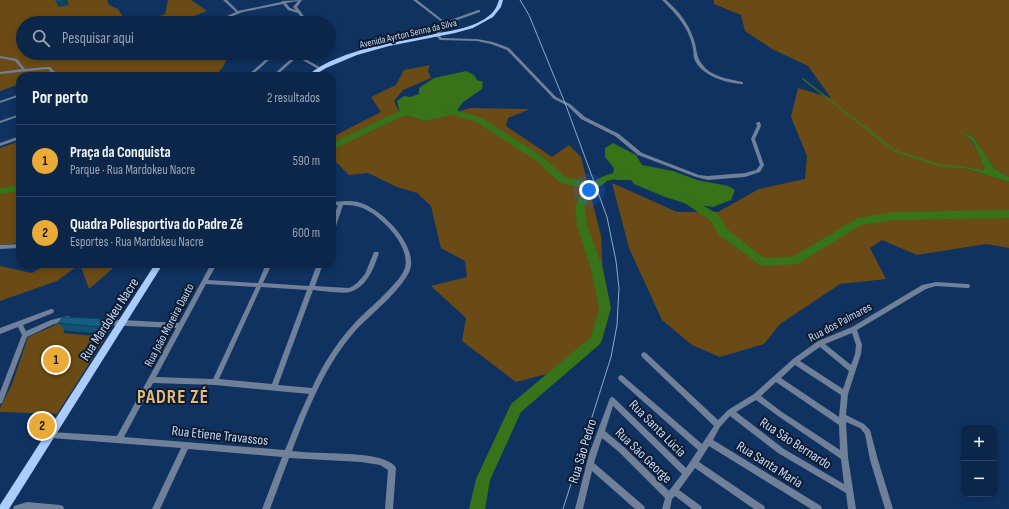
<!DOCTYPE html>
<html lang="pt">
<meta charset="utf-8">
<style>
:root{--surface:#0b2649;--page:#142e50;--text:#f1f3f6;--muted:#9aa5b4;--line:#2b4361;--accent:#eaaa38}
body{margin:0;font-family:"Sofia Sans Condensed",sans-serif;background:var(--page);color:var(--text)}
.controls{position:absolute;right:12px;bottom:12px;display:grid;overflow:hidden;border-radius:8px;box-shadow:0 2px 6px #0003}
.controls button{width:36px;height:36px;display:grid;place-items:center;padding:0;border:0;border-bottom:1px solid var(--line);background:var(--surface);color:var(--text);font:20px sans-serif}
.you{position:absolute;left:589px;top:190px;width:14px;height:14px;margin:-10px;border:3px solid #fff;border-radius:50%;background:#1a73e8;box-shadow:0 0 0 6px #1a73e833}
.badge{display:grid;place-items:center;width:26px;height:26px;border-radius:50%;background:var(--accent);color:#111;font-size:13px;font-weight:700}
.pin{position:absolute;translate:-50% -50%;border:2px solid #fff;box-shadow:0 1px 4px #0006}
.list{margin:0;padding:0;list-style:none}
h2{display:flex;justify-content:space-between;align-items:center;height:52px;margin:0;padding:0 16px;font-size:17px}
h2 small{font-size:13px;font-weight:400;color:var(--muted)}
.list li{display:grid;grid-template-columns:26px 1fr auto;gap:12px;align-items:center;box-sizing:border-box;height:72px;padding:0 16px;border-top:1px solid var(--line)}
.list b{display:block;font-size:15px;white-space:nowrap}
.list p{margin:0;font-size:13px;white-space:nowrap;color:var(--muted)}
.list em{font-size:13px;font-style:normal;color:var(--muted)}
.icon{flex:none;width:22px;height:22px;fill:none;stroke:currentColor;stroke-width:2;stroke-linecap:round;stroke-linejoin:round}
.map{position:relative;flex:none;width:1009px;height:509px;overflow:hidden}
.search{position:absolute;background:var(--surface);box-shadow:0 2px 6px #0003;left:16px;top:16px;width:320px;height:44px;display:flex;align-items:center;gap:10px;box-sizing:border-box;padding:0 14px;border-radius:22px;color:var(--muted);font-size:15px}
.panel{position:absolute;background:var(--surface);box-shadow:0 2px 6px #0003;left:16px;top:72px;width:320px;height:196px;border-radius:12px}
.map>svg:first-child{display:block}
.green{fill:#6a4b15}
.water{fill:#377319}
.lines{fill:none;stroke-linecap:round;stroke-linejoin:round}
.stream-far1{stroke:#377319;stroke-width:1.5}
.stream{stroke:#377319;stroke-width:2}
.river{fill:#377319;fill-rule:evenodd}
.minor{fill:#6f8098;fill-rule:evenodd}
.major{fill:#aaccfe;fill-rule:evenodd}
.tram{stroke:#90a9cb;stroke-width:1}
.wall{fill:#115272}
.shaded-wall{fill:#0e425d}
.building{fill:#145f85;stroke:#0e425d}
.labels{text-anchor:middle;stroke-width:4;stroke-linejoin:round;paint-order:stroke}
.far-street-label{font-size:10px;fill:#c5d9f7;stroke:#0c1b30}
.street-label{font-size:12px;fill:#c5d9f7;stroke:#0c1b30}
.near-street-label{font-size:14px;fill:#c5d9f7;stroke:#0c1b30}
.near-district-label{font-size:19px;font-weight:bold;letter-spacing:1px;fill:#e7bb77;stroke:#0c1b30}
</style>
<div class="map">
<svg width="1009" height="509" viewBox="0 0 1009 509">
<rect width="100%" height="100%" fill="#0f3261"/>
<path class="green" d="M0,0H107L109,5L118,9L127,23H23V53H225L228,57L223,67L215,76H20V84L0,91Z
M168,0H191L207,11L176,23H143L165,14Z
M714,0H1009V177L995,169L974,138L964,131L978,151L985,168L983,170L958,166L1009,182V248L986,244L917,255L882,240L870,248L886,279L840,284L780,324L764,344L720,357L692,345L662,320L629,248L612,183L677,212H718L759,189L805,179L807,156L791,117L798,88L831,98L808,66L772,49L745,31L741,15L714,4Z
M430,65L428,71L431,78L403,90L394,101L400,114L426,121L470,108L530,109L508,118L506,126L552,157L569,145L581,157L601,236L605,323L573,367L516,382L462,341L466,318L431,286L467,277L465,261L441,248L431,206L417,193L397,187L368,173L349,175L332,158V137L381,112L371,97L396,85L404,70Z
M20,141V243L0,245V148Z
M48,264H80L57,281L0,301V266L32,273Z
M80,264H118L89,289Z
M60,323H69L63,333L106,337L57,414L0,412V408L12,384L28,337Z
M41,416L56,417L43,437L28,436Z"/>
<path class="water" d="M466,71L474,75L477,80L483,82L482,89L462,103L455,114L426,121L400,114L397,101L404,96L410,97L419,94V88L434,78Z
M962,130L974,138L995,169L1009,177V182L955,165L983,170L985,168L974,144Z
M613,143L636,155L642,165L673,171L697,180L728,186L735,190L731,200L713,207L684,203L665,197L634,184L631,180H616L609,175L613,174L614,168L605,157V148Z"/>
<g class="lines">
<path class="stream-far1" d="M803,79L863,126"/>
<path class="stream" d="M862,125L895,151L941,166L964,167"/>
<path class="river" d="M442,106L482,118L543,157L565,177L591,183C602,176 615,170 628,174L630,176L625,179L620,178L607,181L591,193L585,206L587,225L603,269L611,308L602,340L600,344L521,412L490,480L485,509H469L476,479L511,404L591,337L599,308L591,269L577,225L575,206L584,188L559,182L537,161L476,122L439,111V107Z
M413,108L416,109V113L403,116L332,150V143L397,112Z
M20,185V191L0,194V188Z
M684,195L718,214L727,229L764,258L792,257L858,218L895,212L1009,210V218L895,220L861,225L798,264L762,266L719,235L710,220L680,200L679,198Z"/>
<path class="minor" d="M223,0H227L238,11L281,2L283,1L302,0L297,7L309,23H305L298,13L288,10L283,4L243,12L225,19L234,23H229L222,20L216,23H211L236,12ZM298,1L293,7L296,10L290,8L286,3Z
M413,0H417L445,22L478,10H480V12L446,24L439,35L442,38L477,39L493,42L509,48L556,97L570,104L585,117L619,134L642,153L699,175L708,176L745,173L756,170L760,165L751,139L757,126L756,123L758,122H760L761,126L755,139L764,165L760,172L745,177L708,180L696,177L638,155L615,136L581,119L568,106L554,99L507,50L491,44L477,41L440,40L435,35L443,23Z
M662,0H666C679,11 689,24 694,40C697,48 696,57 702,64C711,77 729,79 743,82V84C728,84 699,75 694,58C693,55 694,52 693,49C692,43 690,37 687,31C681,19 672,10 662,0Z
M273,53H277L251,76H247Z
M290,53H295L323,69L320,70L297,57L276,76H272L294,56Z
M0,56L17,59L25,69L45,67H50L59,76H55L48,69L0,74V72L22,69L15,61L0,58Z
M20,94V96L0,103V101Z
M20,114V116L0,123V121Z
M20,136V139L0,146V143Z
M346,201C350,201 356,201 361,203C382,210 414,242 411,266C408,285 369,316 356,330C325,365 308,409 292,451C303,452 315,453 327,453C342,454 388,453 396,468L393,509H385L388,470L380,465L361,462L289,458L270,509H262L282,457L188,449L160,509H152L181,448L51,438L49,437L47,435L49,433L51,432L117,436L176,328L103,325L101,324L100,322L101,320L103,319L179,323L211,264H217L208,280L258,283L266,264H272L263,283L309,286L317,264H323L315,286L349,288L353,286L357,283L365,274L374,252H378L379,253C374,268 367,287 350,292C343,294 322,291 313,290L278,385L312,388C322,366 335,345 352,326C365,311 382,299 395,283C399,279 403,273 405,268C409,252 396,235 386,225C373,212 361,204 343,205L335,229L332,231V221L338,205L332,206V202ZM206,284L256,287L213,379L156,377ZM261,287L307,290L272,384L219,379ZM153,383L215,385L309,394L299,416L285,450L124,437Z
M20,244V248L0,249V245Z
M936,282L967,284H969L970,286L969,288H967L936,286L926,289L857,330L862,345L861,354L848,394L846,415L864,424L870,430L878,460L893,509H885L870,460L865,434L860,428L846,422L848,457L856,509H848L846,493L778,453L730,416L720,427L713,440L821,506L822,509H811L709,446L699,462L764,506L765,509H754L695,468L679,490L701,506L702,509H692L675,496L672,499L670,509H662L665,498L619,452L602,438L594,463L644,506L645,509H635L592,471L583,509H575L589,454L610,398L612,397L614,398L686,468L698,450L619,380L618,378L619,376L621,375L623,376L702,444L714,426L642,357L641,355L642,353L644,352L646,353L718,420L728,410L754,394L793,359L818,341L852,327L922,285ZM852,333L856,345L855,354L851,365L825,344ZM820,347L849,371L843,389L800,361ZM795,365L841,395L839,417L781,378ZM776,382L839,425L840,450L782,412L761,396ZM756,400L778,416L841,459L844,484L784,449L736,412ZM613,406L682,474L669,491L625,448L605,431Z
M51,309H53L54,311L53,313L23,325L26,331L51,320L68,316L70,317L71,319L70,321L54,324L27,337L3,401L2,403L0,404V392L22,335L18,327L0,334V328Z
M27,502L60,505L63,506L64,509H13L14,506Z"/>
<path class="major" d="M499,0H503L501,7L493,17L473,28L455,33L389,46L357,55L326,68L313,76H307C324,61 350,53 372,47C392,42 414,39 435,34C453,30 474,28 490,15C495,11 497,6 499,0Z
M155,264H163L9,509H0V505Z"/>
<path class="tram" d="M520,0L529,15L565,103L607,217L616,261L619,288L617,325L611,357L563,509"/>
</g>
<path class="wall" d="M58,323L113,326L108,334L66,331Z"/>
<path class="shaded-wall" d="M66,0H67L69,5L59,7L56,2Z
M106,319L113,326L108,334L101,327Z"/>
<path class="building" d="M56,0H66L56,2Z
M63,317L106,319L101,327L58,323Z"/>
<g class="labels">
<g class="far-street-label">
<text transform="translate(408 33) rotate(-13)" y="4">Avenida Ayrton Senna da Silva</text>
</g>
<g class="street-label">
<text transform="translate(840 322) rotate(-28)" y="4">Rua dos Palmares</text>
<text transform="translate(169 325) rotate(-62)" y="4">Rua João Moreira Dauto</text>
</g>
<g class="near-street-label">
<text transform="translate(109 319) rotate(-57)" y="5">Rua Mardokeu Nacre</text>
<text transform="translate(658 428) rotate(45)" y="5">Rua Santa Lúcia</text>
<text transform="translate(220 435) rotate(6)" y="5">Rua Etiene Travassos</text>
<text transform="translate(796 443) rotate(33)" y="5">Rua São Bernardo</text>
<text transform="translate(582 451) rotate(-73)" y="5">Rua São Pedro</text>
<text transform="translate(644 455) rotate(44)" y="5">Rua São George</text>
<text transform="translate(770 464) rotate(32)" y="5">Rua Santa Maria</text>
</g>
<g class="near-district-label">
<text x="173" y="403">PADRE ZÉ</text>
</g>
</g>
</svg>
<div class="controls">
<button>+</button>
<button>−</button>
</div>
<div class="you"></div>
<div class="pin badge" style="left:56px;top:360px">1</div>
<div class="pin badge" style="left:42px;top:426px">2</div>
<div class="search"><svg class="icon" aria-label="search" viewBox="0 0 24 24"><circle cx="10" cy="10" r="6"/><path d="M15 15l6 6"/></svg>Pesquisar aqui</div>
<section class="panel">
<h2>Por perto<small>2 resultados</small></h2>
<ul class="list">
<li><span class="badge">1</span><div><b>Praça da Conquista</b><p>Parque · Rua Mardokeu Nacre</p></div><em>590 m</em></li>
<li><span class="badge">2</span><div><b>Quadra Poliesportiva do Padre Zé</b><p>Esportes · Rua Mardokeu Nacre</p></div><em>600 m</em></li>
</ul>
</section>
</div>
